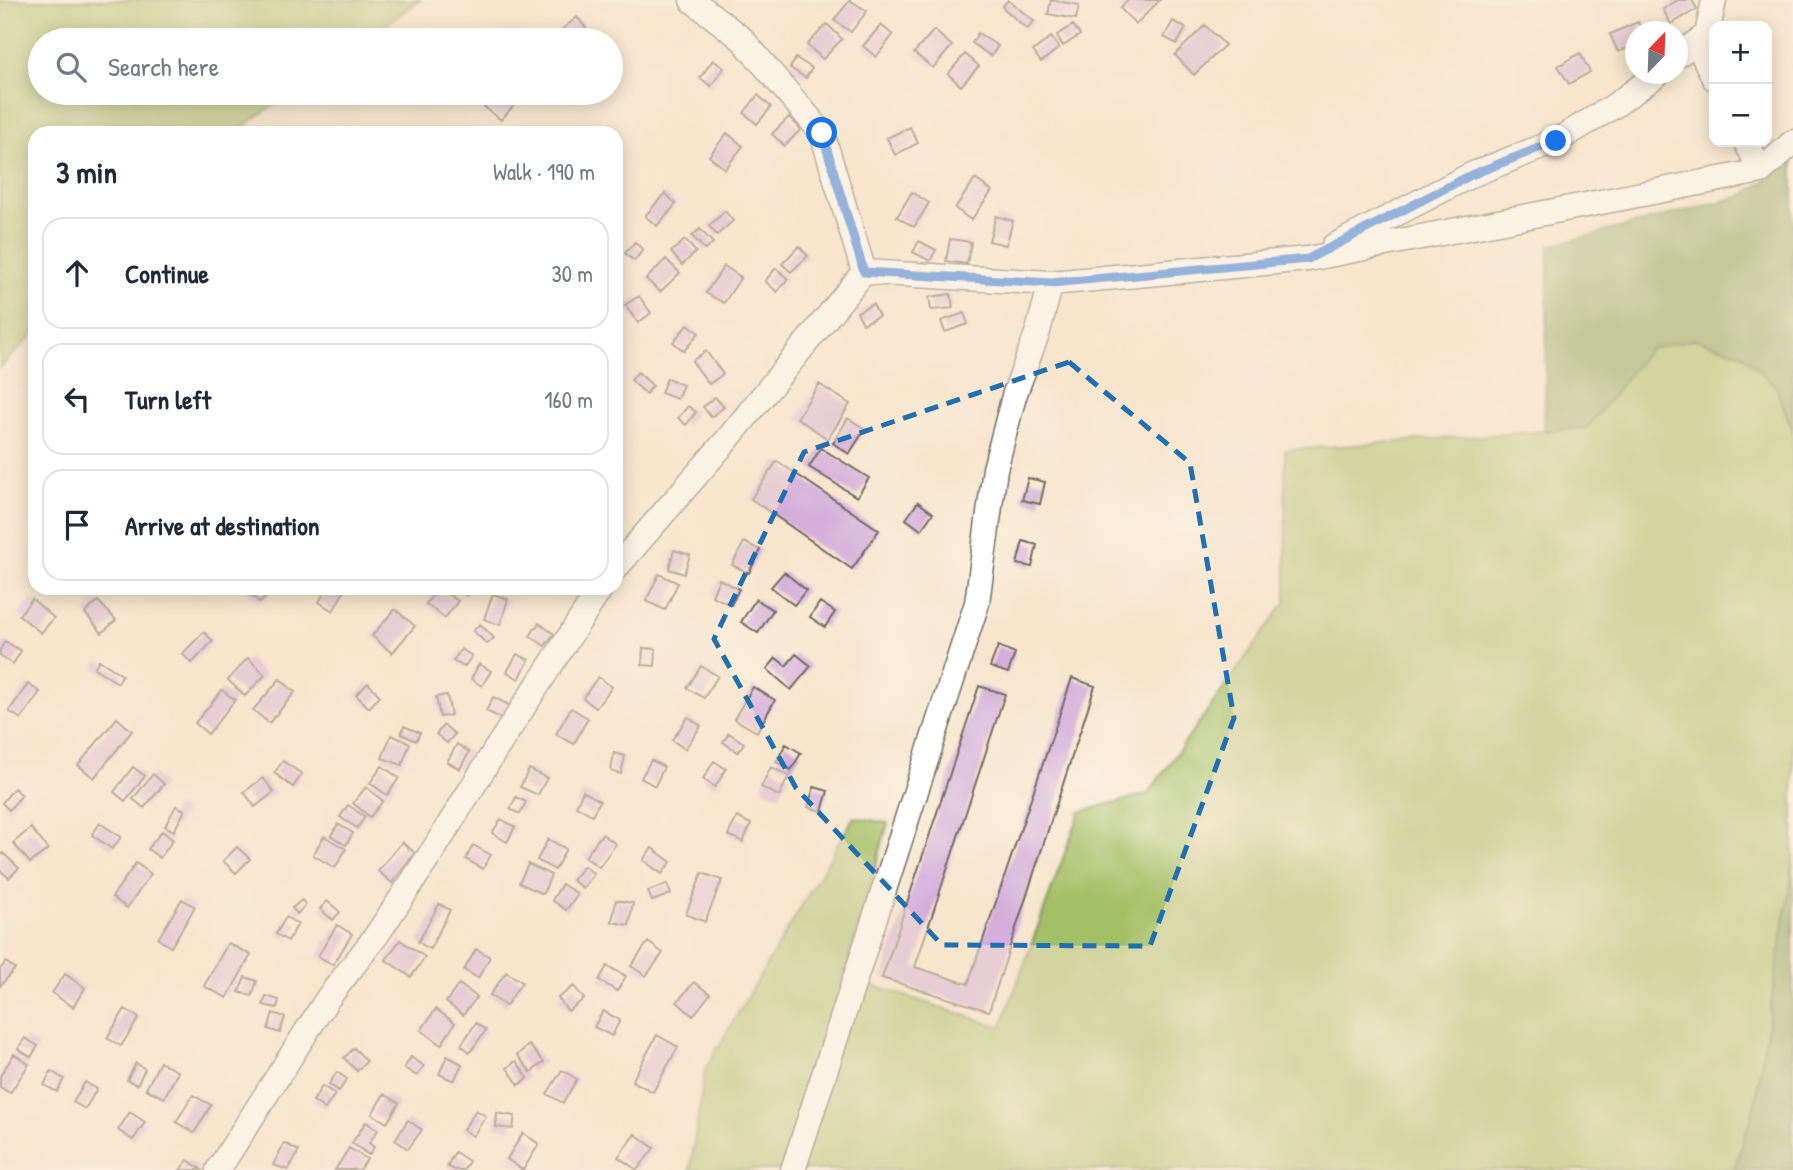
<!DOCTYPE html>
<meta charset="utf-8">
<style>
:root{--surface:#fff;--page:#f6f6f7;--text:#1f2937;--muted:#747a83;--line:#e0e1e3}
body{margin:0;font-family:"Patrick Hand",sans-serif;background:var(--page);color:var(--text)}
.controls{position:absolute;right:21px;top:21px;display:grid;overflow:hidden;border-radius:14px;box-shadow:0 4px 18px #0003}
.controls button{width:63px;height:63px;display:grid;place-items:center;padding:0;border:0;border-bottom:2px solid var(--line);background:var(--surface);color:var(--text);font:35px sans-serif}
.compass{position:absolute;left:1625px;top:21px;width:63px;height:63px;border-radius:50%;background:var(--surface);box-shadow:0 4px 18px #0003;rotate:23deg}
.stop{position:absolute;width:21px;height:21px;margin:-16px;border:5px solid #1a73e8;border-radius:50%;background:#fff}
.stop.end{background:#1a73e8;border-color:#fff;box-shadow:0 2px 7px #0008}
.list{margin:0;padding:0;list-style:none}
h2{display:flex;justify-content:space-between;align-items:center;height:91px;margin:0;padding:0 28px;font-size:30px}
h2 small{font-size:23px;font-weight:400;color:var(--muted)}
.list li{display:grid;grid-template-columns:46px 1fr auto;gap:21px;align-items:center;box-sizing:border-box;height:112px;margin:0 14px 14px;padding:0 14px;border:2px solid var(--line);border-radius:21px}
.list b{display:block;font-size:26px;white-space:nowrap}
.list em{font-size:23px;font-style:normal;color:var(--muted)}
.icon{flex:none;width:38px;height:38px;fill:none;stroke:currentColor;stroke-width:2;stroke-linecap:round;stroke-linejoin:round}
.map{position:relative;flex:none;width:1793px;height:1170px;overflow:hidden}
.search{position:absolute;background:var(--surface);box-shadow:0 4px 18px #0003;left:28px;top:28px;width:595px;height:77px;display:flex;align-items:center;gap:18px;box-sizing:border-box;padding:0 24px;border-radius:38px;color:var(--muted);font-size:26px}
.panel{position:absolute;background:var(--surface);box-shadow:0 4px 18px #0003;left:28px;top:126px;width:595px;height:469px;border-radius:21px}
.map>svg:first-child{display:block}
.green{fill:#a4c066;stroke:#687648;stroke-width:2}
.forest{fill:#83a65b;stroke:#576843;stroke-width:2}
.building{fill:#d4afdb}
.lines{fill:none;stroke-linecap:round;stroke-linejoin:round}
.minor-casing{stroke:#726c64;stroke-width:27}
.minor{stroke:#fff;stroke-width:24}
.route{stroke:#1a73e8;stroke-width:9}
.marked{fill:none;stroke:#1f6fb2;stroke-width:5;stroke-dasharray:14 9;stroke-linejoin:round}
</style>
<div class="map">
<svg width="1793" height="1170" viewBox="0 0 1793 1170">
<rect width="100%" height="100%" fill="#fcf5e5"/>
<filter id="ink" filterUnits="userSpaceOnUse"><feTurbulence type="fractalNoise" baseFrequency=".0143" numOctaves="2"/><feDisplacementMap in="SourceGraphic" scale="14" xChannelSelector="R" yChannelSelector="G"/><feConvolveMatrix kernelMatrix="1 2 1 2 8 2 1 2 1" color-interpolation-filters="sRGB"/></filter>
<filter id="wash" filterUnits="userSpaceOnUse"><feTurbulence type="fractalNoise" baseFrequency=".00686" numOctaves="4" result="noise"/><feDisplacementMap in="SourceGraphic" scale="28" xChannelSelector="R" yChannelSelector="G"/><feGaussianBlur stdDeviation="1.57" result="paint"/><feColorMatrix in="noise" values="0 0 0 0 0 0 0 0 0 0 0 0 0 0 0 0 0 1.4 0 .05"/><feComposite in="paint" operator="in"/></filter>
<g filter="url(#wash)">
<rect width="100%" height="100%" fill="#f7e5cd"/>
<path class="green" d="M0,0H420L364,40H40V93H291L234,133H35V332L0,368Z
M1695,339L1741,353L1776,387L1793,432V867L1755,1105L1734,1170H690L705,1069L854,817L888,823L844,976L1001,1027L1080,812L1148,794L1286,601L1285,450L1586,428L1649,349Z"/>
<path class="forest" d="M1793,161V432L1776,387L1741,353L1695,339L1649,349L1587,428L1544,430L1549,246L1742,196Z
M1793,867V1170H1734L1755,1105Z"/>
<g id="blocks">
<path class="building" d="M850,0L867,11L851,32L834,20Z
M1008,0L1034,21L1027,29L1002,7Z
M1051,0L1079,5L1076,19L1048,14Z
M1128,0H1160L1136,24L1120,8Z
M1678,0H1692L1697,9L1671,24L1663,9Z
M577,17L586,28L572,40H565L558,33Z
M1173,21L1186,28L1177,44L1164,37Z
M1638,22L1642,32H1636V45L1618,52L1610,34Z
M827,24L842,39L823,59L807,45Z
M881,25L893,35L876,57L863,46Z
M1073,25L1080,35L1063,46L1057,35Z
M1205,25L1225,45L1194,75L1175,55Z
M934,30L952,46L933,68L914,53Z
M978,33L998,46L991,56L972,43Z
M1051,37L1059,48L1041,62L1033,51Z
M1580,53L1590,72L1569,84L1558,66Z
M965,54L979,66L961,86L948,74Z
M796,58L812,68L806,78L790,68Z
M713,60L724,68L711,86L700,78Z
M494,93H525L501,120L483,106Z
M758,95L771,107L757,124L744,113Z
M789,117L801,129L785,146L772,134Z
M910,127L918,143L895,155L887,138Z
M727,133L743,146L725,169L709,156Z
M975,179L992,191L971,220L955,208Z
M912,192L929,203L914,227L897,217Z
M665,193L676,204L657,226L645,216Z
M725,211L733,221L717,235L709,226Z
M996,216L1013,221L1006,245L989,241Z
M700,229L713,243L705,250L692,236Z
M950,239L971,242L967,264L946,261Z
M685,240L696,252L682,265L671,252Z
M919,241L936,250L930,261L913,252Z
M635,242L643,250L634,261L625,253Z
M799,246L808,256L791,272L782,264Z
M666,259L680,273L660,292L646,279Z
M724,266L741,277L724,303L706,293Z
M776,268L788,279L777,292L765,281Z
M951,294L953,308L931,310L929,297Z
M639,296L651,313L638,323L625,305Z
M873,304L879,316L863,324L857,312Z
M964,313L968,324L945,332L941,321Z
M688,324L699,333L684,351L673,342Z
M706,351L723,374L709,384L692,361Z
M638,372L653,386L646,394L631,380Z
M667,378L683,385L677,399L661,393Z
M819,384L850,404L828,439L797,418Z
M715,397L724,407L711,417L703,407Z
M688,406L696,412L686,425L678,418Z
M848,418L865,429L849,454L833,443Z
M821,448L869,478L857,497L809,467Z
M777,461L879,530L852,569L751,499Z
M1028,478L1045,482L1040,504L1022,500Z
M918,502L933,513L921,530L906,519Z
M1023,541L1037,545L1032,567L1017,564Z
M744,542L760,550L749,573L732,565Z
M674,550L690,555L684,574L669,569Z
M784,572L806,590L794,605L771,587Z
M659,574L678,583L665,610L646,601Z
M719,579L739,589L731,605L712,596Z
M244,588H276L260,603Z
M327,588H346L333,611L319,602Z
M438,588L458,601L445,618L426,604Z
M458,588H472L466,595Z
M493,594L508,599L500,625L484,619Z
M32,599L54,618L41,633L19,615Z
M756,599L773,610L758,633L741,622Z
M98,601L116,620L102,633L85,613Z
M820,602L835,612L825,627L810,617Z
M395,609L415,626L392,653L372,636Z
M539,623L554,634L545,646L530,636Z
M480,624L494,638L487,644L473,631Z
M204,632L213,641L192,663L182,654Z
M5,641L21,651L13,664L0,656V650Z
M998,646L1015,653L1008,673L990,667Z
M643,648L656,649L655,666L642,665Z
M461,649L472,656L464,667L453,661Z
M517,654L529,660L519,679L507,672Z
M796,654L811,666L791,690L767,669L776,658L786,666Z
M248,658L265,675L245,696L228,680Z
M99,660L122,675L118,683L94,668Z
M479,664L491,671L482,686L471,679Z
M701,666L718,676L704,698L687,688Z
M598,677L612,687L596,708L583,698Z
M1072,678L1095,686L989,1011L882,978L979,686L1005,694L915,967L968,984Z
M280,679L295,692L269,723L253,710Z
M368,683L380,696L369,708L356,695Z
M28,684L40,692L21,719L9,711Z
M753,687L775,700L757,732L734,719Z
M222,690L235,700L208,734L195,723Z
M447,695L451,715L440,717L436,697Z
M493,697L511,706L504,720L486,711Z
M571,708L588,718L574,744L556,734Z
M688,717L701,726L685,749L672,740Z
M117,718L132,731L94,778L78,765Z
M444,725L455,734L447,743L436,734Z
M404,726L420,733L416,741L401,734Z
M729,733L744,743L738,752L723,742Z
M391,735L410,743L402,765L382,758Z
M457,744L469,752L460,769L447,762Z
M786,744L801,753L791,770L776,762Z
M614,753L625,756L621,774L611,771Z
M651,760L664,767L655,786L641,778Z
M283,761L302,774L293,787L274,773Z
M714,761L726,769L715,787L703,779Z
M382,766L399,778L387,795L370,783Z
M133,767L145,776L125,801L114,792Z
M771,767L789,776L779,796L761,787Z
M529,769L547,778L538,795L520,787Z
M153,774L164,784L144,808L133,799Z
M263,778L274,792L255,807L244,792Z
M366,787L383,801L370,817L353,803Z
M814,787L828,791L822,811L808,807Z
M14,788L22,795L9,810L2,803Z
M583,791L600,801L592,815L576,806Z
M516,797L526,802L520,814L510,809Z
M348,805L365,817L357,828L340,817Z
M176,806L185,810L174,831L165,826Z
M737,817L751,824L743,842L728,835Z
M501,819L515,827L507,842L492,833Z
M100,823L121,837L112,849L92,835Z
M338,824L353,833L346,845L331,836Z
M31,828L48,849L30,863L13,843Z
M162,831L173,840L160,858L148,849Z
M602,834L616,844L599,867L585,857Z
M324,836L346,849L335,868L313,855Z
M548,839L566,849L555,870L537,860Z
M402,842L415,853L392,883L378,871Z
M473,845L491,855L483,869L466,859Z
M237,847L250,859L236,873L223,861Z
M652,848L671,862L662,874L643,860Z
M3,853L19,868L9,878L0,870V857Z
M136,863L151,874L127,908L112,897Z
M528,864L551,875L543,894L519,883Z
M584,866L594,874L583,888L572,880Z
M702,873L722,880L705,922L686,914Z
M562,884L578,894L566,910L552,900Z
M667,884L671,894L652,901L648,891Z
M182,899L195,907L171,947L158,939Z
M302,900L306,905L297,914L292,908Z
M616,900L633,903L629,925L612,922Z
M327,901L340,912L333,920L320,909Z
M439,904L450,910L430,949L418,942Z
M286,917L298,924L288,941L276,934Z
M337,925L352,934L333,965L318,956Z
M400,940L425,957L411,977L386,960Z
M648,942L663,953L646,976L631,966Z
M228,943L251,955L227,998L204,986Z
M476,949L490,957L478,978L464,970Z
M6,962L15,969L0,986V969Z
M607,966L626,976L617,991L599,980Z
M506,972L522,982L506,1006L490,995Z
M65,974L85,988L73,1007L52,993Z
M245,977L257,981L252,996L239,992Z
M694,982L710,994L693,1016L677,1002Z
M459,984L477,997L463,1015L446,1002Z
M574,986L584,999L568,1011L558,998Z
M266,996L279,1000L277,1008L263,1005Z
M125,1009L139,1018L121,1046L107,1038Z
M436,1009L455,1023L441,1045L421,1030Z
M603,1011L620,1020L612,1036L594,1027Z
M273,1013L285,1017L280,1033L268,1029Z
M476,1023L486,1030L470,1052L461,1045Z
M657,1035L678,1047L653,1092L632,1081Z
M25,1038L38,1046L31,1057L18,1049Z
M529,1045L544,1062L531,1072L517,1055Z
M354,1048L367,1061L357,1071L344,1058Z
M14,1054L29,1064L10,1093L0,1087V1076Z
M447,1056L462,1064L454,1081L439,1074Z
M411,1057L424,1066L417,1076L404,1068Z
M516,1061L528,1078L519,1085L507,1068Z
M160,1062L178,1072L164,1098L146,1089Z
M136,1063L145,1069L137,1085L127,1080Z
M562,1070L577,1079L563,1103L547,1094Z
M51,1071L64,1079L57,1092L44,1085Z
M337,1072L347,1079L339,1091L329,1084Z
M85,1082L97,1089L85,1109L73,1102Z
M322,1086L335,1094L325,1109L313,1101Z
M384,1094L399,1103L387,1123L372,1114Z
M193,1095L211,1105L194,1133L176,1122Z
M476,1110L486,1116L473,1136L463,1130Z
M130,1112L145,1122L133,1140L118,1130Z
M497,1113L515,1116L513,1129L496,1127Z
M408,1120L422,1130L408,1149L395,1140Z
M366,1122L378,1130L369,1143L374,1147L369,1155L352,1143Z
M523,1133L539,1144L523,1170L507,1159Z
M635,1134L654,1148L637,1170L618,1157Z
M284,1143L299,1151L288,1170L273,1165Z
M349,1148L367,1159L360,1170H335Z
M455,1152L469,1161L464,1170H454L447,1166Z
M188,1160L202,1170H180Z"/>
</g>
</g>
<g filter="url(#ink)">
<use href="#blocks" fill-opacity="0" stroke="#726c64" stroke-width="2"/>
<g class="lines">
<g class="minor-casing">
<path id="minor" d="M692,0L742,39L822,133L864,272
M1714,0L1703,55L1714,78
M1678,55L1708,34
M1746,142L1761,171
M1334,246L1471,175L1556,141L1614,106L1658,74
M616,568L726,441L864,272L1051,283L1308,259L1761,171L1793,142
M218,1170L328,998L376,936L434,849L496,749L601,588
M793,1170L977,603L995,469L1014,396L1038,331L1051,283"/>
</g>
<use href="#minor" class="minor"/>
</g>
</g>
<g class="lines" filter="url(#ink)">
<path class="route" d="M822,133L864,272L1051,283L1308,259L1471,175L1556,141"/>
</g>
<path d="M0 0H1793V1170H0ZM1069,362L1190,463L1234,718L1150,946L942,945L796,788L714,639L804,452Z" fill="#f7e5cd" fill-opacity=".55" fill-rule="evenodd"/>
<path class="marked" d="M1069,362L1190,463L1234,718L1150,946L942,945L796,788L714,639L804,452Z"/>
</svg>
<div class="controls">
<button>+</button>
<button>−</button>
</div>
<svg class="compass" viewBox="-18 -18 36 36"><path d="M0-13l5 13h-10z" fill="#e53935"/><path d="M0 13l5-13h-10z" fill="#747a83"/></svg>
<div class="stop" style="left:822px;top:133px"></div>
<div class="stop end" style="left:1556px;top:141px"></div>
<div class="search"><svg class="icon" aria-label="search" viewBox="0 0 24 24"><circle cx="10" cy="10" r="6"/><path d="M15 15l6 6"/></svg>Search here</div>
<section class="panel">
<h2>3 min<small>Walk · 190 m</small></h2>
<ul class="list">
<li><svg class="icon" aria-label="ahead" viewBox="0 0 24 24"><path d="M12 20V5M6 11l6-6 6 6"/></svg><div><b>Continue</b></div><em>30 m</em></li>
<li><svg class="icon" aria-label="left" viewBox="0 0 24 24"><path d="M17 20v-9H6M10 6l-5 5 5 5"/></svg><div><b>Turn left</b></div><em>160 m</em></li>
<li><svg class="icon" aria-label="arrive" viewBox="0 0 24 24"><path d="M6 21V4h12l-3 4 3 4H6"/></svg><div><b>Arrive at destination</b></div></li>
</ul>
</section>
</div>
